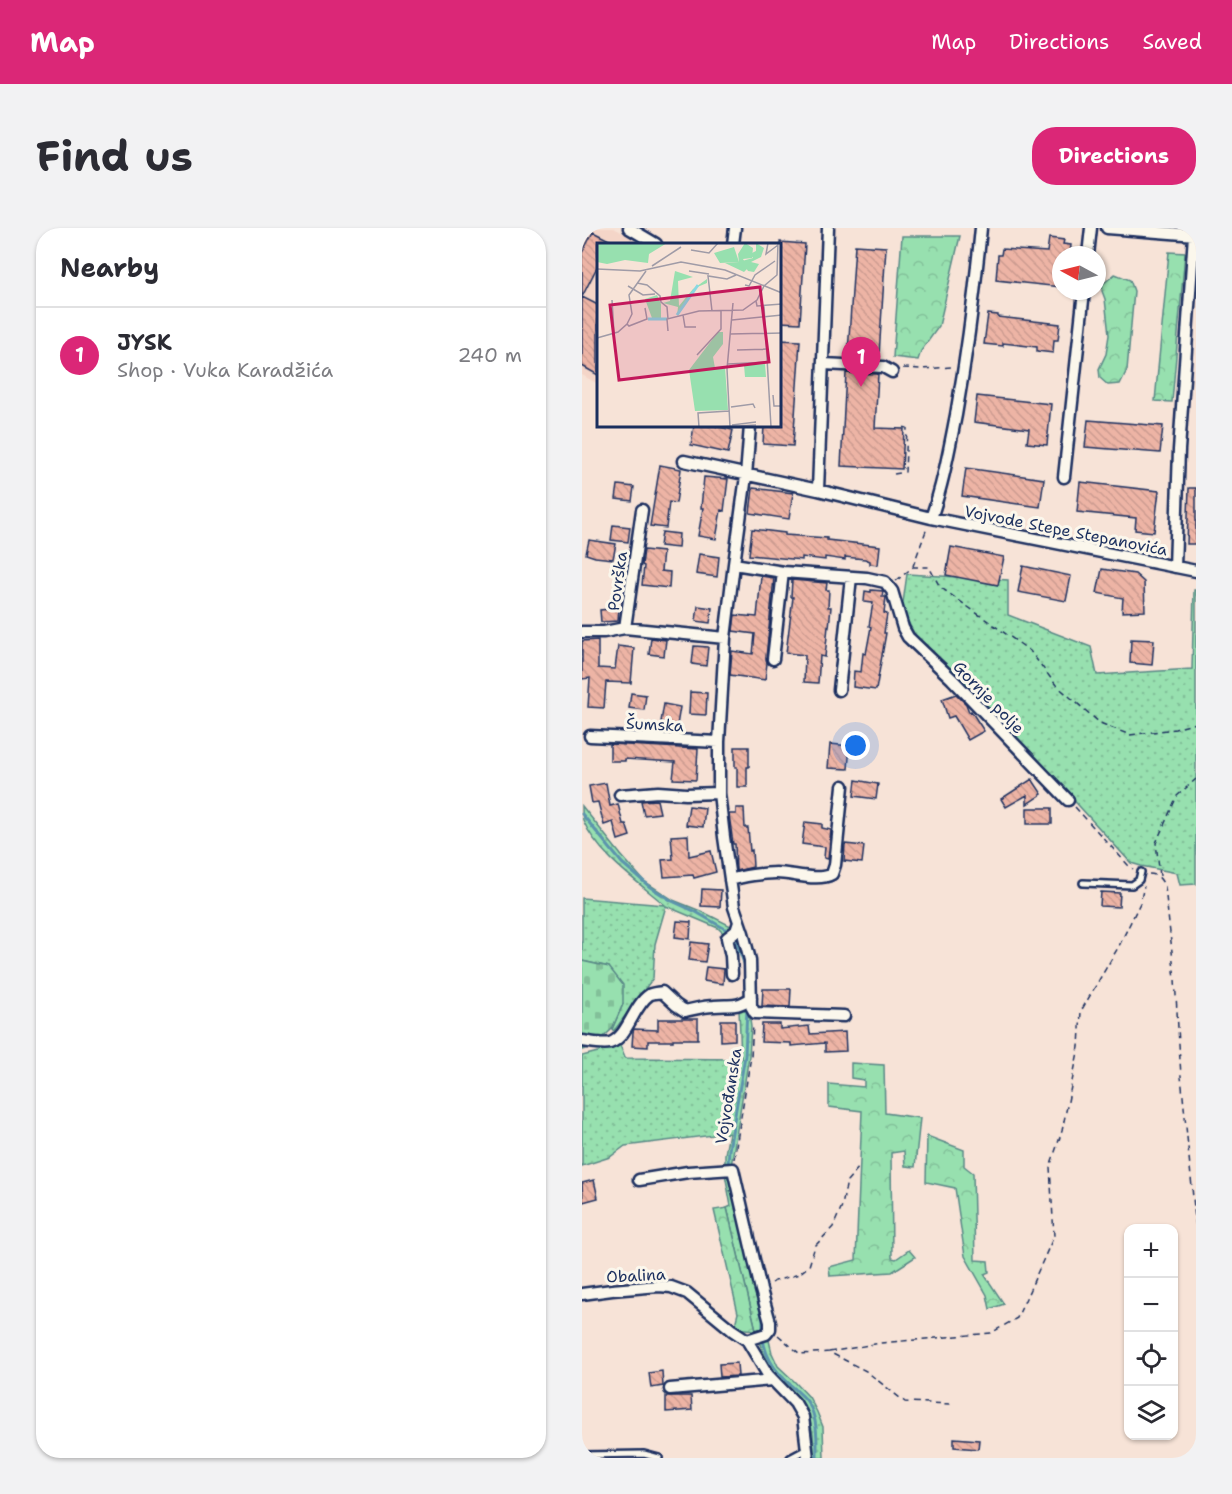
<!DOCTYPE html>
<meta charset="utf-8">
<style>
:root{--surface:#fff;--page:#f2f2f3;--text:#2b2b33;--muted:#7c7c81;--line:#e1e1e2;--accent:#db2777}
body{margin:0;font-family:"Shantell Sans",sans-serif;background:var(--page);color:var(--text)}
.controls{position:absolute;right:18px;bottom:18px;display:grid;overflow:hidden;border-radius:12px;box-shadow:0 2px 4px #0004}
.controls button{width:54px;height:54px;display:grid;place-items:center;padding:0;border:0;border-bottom:2px solid var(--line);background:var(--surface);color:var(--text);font:30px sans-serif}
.compass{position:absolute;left:470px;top:18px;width:54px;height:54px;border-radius:50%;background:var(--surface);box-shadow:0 2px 4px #0004;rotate:277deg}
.you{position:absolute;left:274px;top:518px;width:21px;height:21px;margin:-15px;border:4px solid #fff;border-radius:50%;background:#1a73e8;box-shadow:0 0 0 9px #1a73e833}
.badge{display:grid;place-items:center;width:39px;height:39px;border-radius:50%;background:var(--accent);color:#fff;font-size:20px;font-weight:700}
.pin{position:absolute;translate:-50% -50px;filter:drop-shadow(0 2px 3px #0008)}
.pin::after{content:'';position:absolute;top:32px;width:21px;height:18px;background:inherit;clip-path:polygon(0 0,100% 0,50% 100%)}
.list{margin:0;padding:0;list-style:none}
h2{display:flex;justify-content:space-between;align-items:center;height:78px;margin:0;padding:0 24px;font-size:26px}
h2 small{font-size:20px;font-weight:400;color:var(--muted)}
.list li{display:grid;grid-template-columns:39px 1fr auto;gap:18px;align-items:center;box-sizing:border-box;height:96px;padding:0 24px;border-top:2px solid var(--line)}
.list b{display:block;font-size:22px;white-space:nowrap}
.list p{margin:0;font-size:20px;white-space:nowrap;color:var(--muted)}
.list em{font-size:20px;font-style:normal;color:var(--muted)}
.icon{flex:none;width:33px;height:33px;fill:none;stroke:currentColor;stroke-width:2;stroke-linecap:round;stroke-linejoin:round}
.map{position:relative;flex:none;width:614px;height:1230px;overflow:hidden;border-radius:24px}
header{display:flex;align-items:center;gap:36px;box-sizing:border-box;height:84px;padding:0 30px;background:var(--accent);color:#fff}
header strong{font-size:28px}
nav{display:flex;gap:33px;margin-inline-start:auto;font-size:21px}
.intro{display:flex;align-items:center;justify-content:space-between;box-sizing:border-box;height:144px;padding:0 36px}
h1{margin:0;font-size:42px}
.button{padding:15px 27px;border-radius:24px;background:var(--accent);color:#fff;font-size:21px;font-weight:700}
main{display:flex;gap:36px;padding:0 36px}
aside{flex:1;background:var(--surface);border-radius:24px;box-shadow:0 2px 4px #0004}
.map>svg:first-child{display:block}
.built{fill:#f4d5c8}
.grass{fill:url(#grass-dots);stroke:#598886;stroke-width:1.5}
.forest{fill:url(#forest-crowns);stroke:#598886;stroke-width:1.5}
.cemetery{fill:url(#cemetery-stones);stroke:#598886;stroke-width:1.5}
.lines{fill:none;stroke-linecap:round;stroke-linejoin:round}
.stream{stroke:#5c94ad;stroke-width:3}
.building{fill:url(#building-back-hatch);stroke:#1b2f5e;stroke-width:1.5}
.lane-casing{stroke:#1b2f5e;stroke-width:10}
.street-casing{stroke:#1b2f5e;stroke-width:15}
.path{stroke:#1b2f5e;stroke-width:1.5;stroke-dasharray:6 4.5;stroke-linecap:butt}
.lane{stroke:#fbf7ec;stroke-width:5}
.street{stroke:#fbf7ec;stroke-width:10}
.labels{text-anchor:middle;stroke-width:6;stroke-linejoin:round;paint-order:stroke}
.street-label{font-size:16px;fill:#1b2f5e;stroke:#fbf7ec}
.inset-river{fill:none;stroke:#88d8e2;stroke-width:3}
.inset-road{fill:none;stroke:#9f9ba7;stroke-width:1.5}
.view{fill:#c2185b;fill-opacity:0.15;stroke:#c2185b;stroke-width:3}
.inset-edge{fill:none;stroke:#1b2f5e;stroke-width:3}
</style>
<header>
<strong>Map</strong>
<nav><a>Map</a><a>Directions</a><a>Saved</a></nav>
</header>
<div class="intro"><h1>Find us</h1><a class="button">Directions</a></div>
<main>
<aside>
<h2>Nearby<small></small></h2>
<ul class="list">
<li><span class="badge">1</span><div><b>JYSK</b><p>Shop · Vuka Karadžića</p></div><em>240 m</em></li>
</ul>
</aside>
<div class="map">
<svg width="614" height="1230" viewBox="0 0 614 1230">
<defs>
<pattern id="grass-dots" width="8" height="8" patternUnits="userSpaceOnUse" patternTransform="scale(1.5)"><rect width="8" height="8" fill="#97e0af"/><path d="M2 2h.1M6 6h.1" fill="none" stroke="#82c099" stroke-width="1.8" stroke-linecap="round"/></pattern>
<pattern id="forest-crowns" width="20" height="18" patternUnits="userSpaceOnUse" patternTransform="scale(1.5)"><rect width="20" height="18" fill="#97e0af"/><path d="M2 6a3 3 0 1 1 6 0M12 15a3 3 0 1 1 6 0" fill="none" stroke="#82c099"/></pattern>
<pattern id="cemetery-stones" width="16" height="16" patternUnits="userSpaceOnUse" patternTransform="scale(1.5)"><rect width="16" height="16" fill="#97e0af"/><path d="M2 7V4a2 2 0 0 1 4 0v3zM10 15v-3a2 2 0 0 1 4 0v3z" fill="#82c099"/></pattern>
<pattern id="building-back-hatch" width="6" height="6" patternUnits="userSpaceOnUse" patternTransform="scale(1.5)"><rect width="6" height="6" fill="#edb4a5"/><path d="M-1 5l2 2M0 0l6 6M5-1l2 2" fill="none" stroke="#cb9b90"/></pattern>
</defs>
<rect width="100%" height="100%" fill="#f7e3d7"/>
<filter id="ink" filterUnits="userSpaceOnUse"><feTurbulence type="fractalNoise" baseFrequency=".0167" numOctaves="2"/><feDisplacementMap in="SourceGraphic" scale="12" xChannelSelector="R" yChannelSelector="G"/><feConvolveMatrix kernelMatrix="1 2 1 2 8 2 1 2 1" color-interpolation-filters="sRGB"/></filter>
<g filter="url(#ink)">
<path class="built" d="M0,0H32L61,16H16V156L0,147Z"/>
<path class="grass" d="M325,346L426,352V387L509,419L515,447L610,441L612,362H614V656L598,657L595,645L559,638L549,635L426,500L335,411L320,382Z
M0,578L39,627L62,653L91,672L121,684L153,700L143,707L136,700L84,678L73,716L71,750L32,803L30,801L41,776L27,739L0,733V670L83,677C56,654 15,626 1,592C0,588 0,582 0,578Z
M166,777L169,798L167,828L149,938H143V926L147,905L43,918L28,929L0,938V828L16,824L36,812L43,830L159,831L157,781Z
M143,946H149L184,1100L174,1102L145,980L149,978Z
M186,1108L190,1125L196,1138L212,1153L227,1169L235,1184L241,1199L242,1230H232L231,1206L225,1181L190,1142L175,1110Z"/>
<path class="forest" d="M320,8H378L357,98L339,123L336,132L311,129Z
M587,24L603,25L590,174L573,173Z
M533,46L548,52L552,63L545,142L538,156L526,157L518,150L517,141L524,126L527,107L523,71L520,63L521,56Z
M269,835L302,837L303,885L338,890L333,939L323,938L322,923L309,925L310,1030L314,1031L327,1022L333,1029L310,1044L248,1048L247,1039L274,1032L280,883L247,879V856L282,859V852L269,850Z
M345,908L382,922V938L391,945L393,1032L406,1033L407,1044L402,1046L422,1076L408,1081L405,1067L383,1028L373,960L344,954Z
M145,980L174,1102L152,1100L156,1085L132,982Z"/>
<path class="cemetery" d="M0,733L27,739L41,757V776L30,801L11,819L0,822Z"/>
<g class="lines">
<path class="stream" d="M0,586L40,635L68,659L90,673L114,684L145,702L154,713L163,738
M146,937L147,922L163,828L165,780
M147,947L181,1092V1104
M181,1111C184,1133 197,1147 213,1161C218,1166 223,1169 226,1175C236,1190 235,1212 235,1230"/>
</g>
<path class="building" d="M11,4L35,16H16V37L0,69L16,77V147L0,138V25Z
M467,10L482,12L481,16L489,17L488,27H479V59L414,52L416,27H419L420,21L465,24Z
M198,14L223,16L218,95L198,94Z
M273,17L304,19L297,127L266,125Z
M406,86L416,87V89L478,96L476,112H472L471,125L455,123V119L421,115V118L402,116Z
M198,112L218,113L211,218L181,216L182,198H198Z
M264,145L296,146L293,200L322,201L320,241L259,238Z
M395,168L469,176L465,217L445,215L447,201L392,194Z
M506,192L581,198L578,225L503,219Z
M112,198H132L151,202L146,225L109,217Z
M78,237L99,241L94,275L87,274L84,300L68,298Z
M384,240L462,251L458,279L380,268Z
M122,249L146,251L142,283L139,282L134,311L116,308L121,280H119Z
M498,254L577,263L572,304L553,302L554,290L495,284Z
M36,257L52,259L50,273L34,271Z
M171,260L211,265L207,291L168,285Z
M607,260H614V316H605Z
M31,297L48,299L46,314L29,312Z
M170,301L203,305V307L245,310V312L298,318L296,337L288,336V333L283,331L263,329V332L243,329V332L220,329V332L167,327Z
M80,304L97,306L96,320L78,318Z
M7,312L34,316L31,331L13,329L4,326Z
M369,319L422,329L416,357L364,347Z
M62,322L81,324L79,343L88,344L87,360L60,357L62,338L60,337Z
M117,326L137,329L135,349L114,346Z
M441,338L489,348L484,373L436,364Z
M520,341L553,346L562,354L563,383L540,384L541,370L515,365Z
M179,348L192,350L184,430L185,435L183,452L148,447L150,423L171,426L173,406L151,403L153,387L175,389Z
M210,352L245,355L244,362H247L246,379H249L247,399L246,398L243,429L238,428L236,455L222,454L223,427L204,425L211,369H209Z
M289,362L301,363L300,369H304L302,385L305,386L302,405H304L294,462L271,459L272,443L279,444L281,425L284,426L289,399L287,398L291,375L282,374L283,363L289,364Z
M116,378L130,380L128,395L114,393Z
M37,380L36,393L19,394L18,382Z
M69,410L84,412L82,428L67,426Z
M549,411L572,412L570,437L548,435Z
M16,412V440L33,441L36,418L52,420L49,455L24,454L22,480L6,479L8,450L0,451V413Z
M112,418L126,419L124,438L110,436Z
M108,464L125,465L124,487L107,486Z
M49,465L64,467L62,482L47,480Z
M374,466L384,476L387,484L389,483L402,503L386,512L372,488L366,490L360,471Z
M82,476L98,479L95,497L79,494Z
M28,516L116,521L114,552L91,551L93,534L43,531V533H28Z
M248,516L268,518L266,541L246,540Z
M153,519H167V539H165V559H155V539H153Z
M450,551L460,566L445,576V567L424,579L419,571Z
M274,552L296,556L294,571L272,568Z
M24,555L28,578L36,576L41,596H44L48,608L36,612L31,594L22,597L16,574L10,575L7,558Z
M75,572L78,585L62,587L59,573Z
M107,578L123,580L121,599L104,597Z
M154,580H162L163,600H166L168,623L170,622L171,639L154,643L153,616H151L147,586H154Z
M445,580H470V596H445Z
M223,594L240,596V600L249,602L246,631L242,630L243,619L220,616Z
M106,607L107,628L129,623L134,644L112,650L111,647L82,649L80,632L91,631L89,608Z
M263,616L282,618L280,635L262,633Z
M120,661L139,662L138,679L119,678Z
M519,664L538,665L537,679L518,678Z
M95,693L109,694L108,711L93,709Z
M109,714L126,716L123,734L107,732Z
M124,739L142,741L141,756L122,753Z
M181,761H209L208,779L180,778Z
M76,791H116V811H91V813H66V819L50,818L51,804L52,801L76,802Z
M139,792H153V812L139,813Z
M180,796H198V801L227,798L228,806L263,804L264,823L243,824V815L209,818V815L179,814Z
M12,952L16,970L1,974L0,955Z
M155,1135L156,1148L138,1149L137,1136Z
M80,1143L81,1158L69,1160L67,1145Z
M84,1168H109L110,1182L84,1184Z
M372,1210L397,1212L396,1221L372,1219Z"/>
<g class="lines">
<g class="lane-casing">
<path id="lane" d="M501,655L550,657L557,652L559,644
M0,1227L62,1226L77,1230
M208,1230L225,1221"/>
</g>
<g class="street-casing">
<path id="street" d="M47,0L74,16
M525,0L614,7
M151,16L153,0
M506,27L509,0
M242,136L301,139L310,144
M168,198L164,248L152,336L143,410L137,514V565L142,609L152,679L161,705L168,732L169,778L173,785L262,788
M102,233L236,262L349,290L614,343
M482,249L502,63
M236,262L246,0
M349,290C361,256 367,222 374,187C385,125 393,63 399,0
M152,336L201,344L285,350L303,354L310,363L321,400L326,409L370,451L486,572
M593,339L597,222L612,7
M43,400L60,282
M0,404H22L43,400L143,410
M191,431L201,344
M257,462L269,349
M8,508L137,514
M38,567L76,564L104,566L137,565
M148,652C161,648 181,645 194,645C210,645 236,654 250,646L253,637L261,558
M150,746L149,728L145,710L154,703L157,694
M0,813C8,814 21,817 28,815C46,809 51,778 67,767C70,765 76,765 80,764L94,777L103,783C113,781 122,778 132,778C149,776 153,781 169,770
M57,952L106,944L151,941L179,1062L188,1094V1101L184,1106L165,1112
M0,1066L30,1062L77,1058L89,1059L105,1065L150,1102L165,1112L186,1147L213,1175L221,1189L226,1230
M88,1161L191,1152"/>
</g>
<path class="path" d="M321,140L339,141L370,139
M312,246L323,244L325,200L321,199
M331,338L345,300
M314,353L331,339H347L358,359L448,423L474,457L518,495L548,507L593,501L614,495
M493,579L546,637L551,641
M567,646C576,646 579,651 583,659L593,751L599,848L614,1000
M578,648L574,615L595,568L614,551
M152,931L169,828L171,796
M190,1055L193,1053L217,1046L227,1038L233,1018L251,999L260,978L265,953L277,939
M196,1107L218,1126L247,1124L284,1143L323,1174L370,1176
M247,1124L299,1115L409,1105L435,1090L472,1008L468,939L480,903L497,819L499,783L537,718L558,675L562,658"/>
<use href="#lane" class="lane"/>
<use href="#street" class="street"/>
</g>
</g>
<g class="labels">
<g class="street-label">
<text transform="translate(484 302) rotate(11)" y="6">Vojvode Stepe Stepanovića</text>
<text transform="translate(35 353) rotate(-82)" y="6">Površka</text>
<text transform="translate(407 469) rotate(46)" y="6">Gornje polje</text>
<text transform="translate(73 496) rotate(3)" y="6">Šumska</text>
<text transform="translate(146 868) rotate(-81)" y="6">Vojvođanska</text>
<text transform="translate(54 1047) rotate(-3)" y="6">Obalina</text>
</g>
</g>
<g transform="translate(15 15)">
<rect width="184" height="184" fill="#f7e3d7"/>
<path d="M0,0H70L52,11L51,20L28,17L10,21L0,19ZM148,0L156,5L155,15L146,16L151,25L147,29L128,20L142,19L141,11ZM78,28L96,34L81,38L82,63L96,46L110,36V40L98,45L80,73L81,64L66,60L73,58ZM60,52L64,61V75L71,76H51L55,75L48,56ZM121,89H126V101L116,114L118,125L128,124L131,167L98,168L92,127Z" fill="#97e0af"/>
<path d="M159,0L167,5L164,14L154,19L162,21L157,29L151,28L145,18L156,15L153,11L159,8ZM137,4L142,19L123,20L117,10Z" fill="#97e0af"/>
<path d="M168,121L169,134H148L147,122Z" fill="#97e0af"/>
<path class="inset-river" d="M80,72L101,42M51,76H70"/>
<path class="inset-road" d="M171,0L169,11L181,2M94,7L112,10L121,0M55,23L84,4M0,26L43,28L84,19L128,27L185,50M92,28L112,31M40,40L50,42L63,53L64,59L70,64L71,76M148,42L152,43L158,32L178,18M31,43L46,52L58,51M15,57L17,90M159,58L160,63L185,61M167,63L174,184M115,68L111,33L130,36L139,32M86,72L88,84H99M135,77L185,72M30,81L32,83L50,76L48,65M71,88L70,76L102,68L146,67L160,57L167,43L180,32L181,0M133,91L185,90M0,95L21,89L30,81L35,71L32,52L49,28M140,107L171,106M100,112L124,86V68M131,121L171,119M176,152L177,163H185M134,164L156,161L158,165M135,182L159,179M102,184L101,170L132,168M120,184L159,182M133,184L130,126L136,60"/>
<path class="view" d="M163,44L172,119L22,137L13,62Z"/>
<rect width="184" height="184" class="inset-edge"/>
</g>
</svg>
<div class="controls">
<button>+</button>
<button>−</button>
<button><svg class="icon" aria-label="locate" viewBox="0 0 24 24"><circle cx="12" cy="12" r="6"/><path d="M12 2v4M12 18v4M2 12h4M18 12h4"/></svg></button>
<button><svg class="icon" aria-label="layers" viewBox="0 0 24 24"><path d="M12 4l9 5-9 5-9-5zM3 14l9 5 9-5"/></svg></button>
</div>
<svg class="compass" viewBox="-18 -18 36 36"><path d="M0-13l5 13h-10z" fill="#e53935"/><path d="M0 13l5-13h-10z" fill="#7c7c81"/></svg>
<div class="you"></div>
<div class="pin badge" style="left:279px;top:159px">1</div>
</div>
</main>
